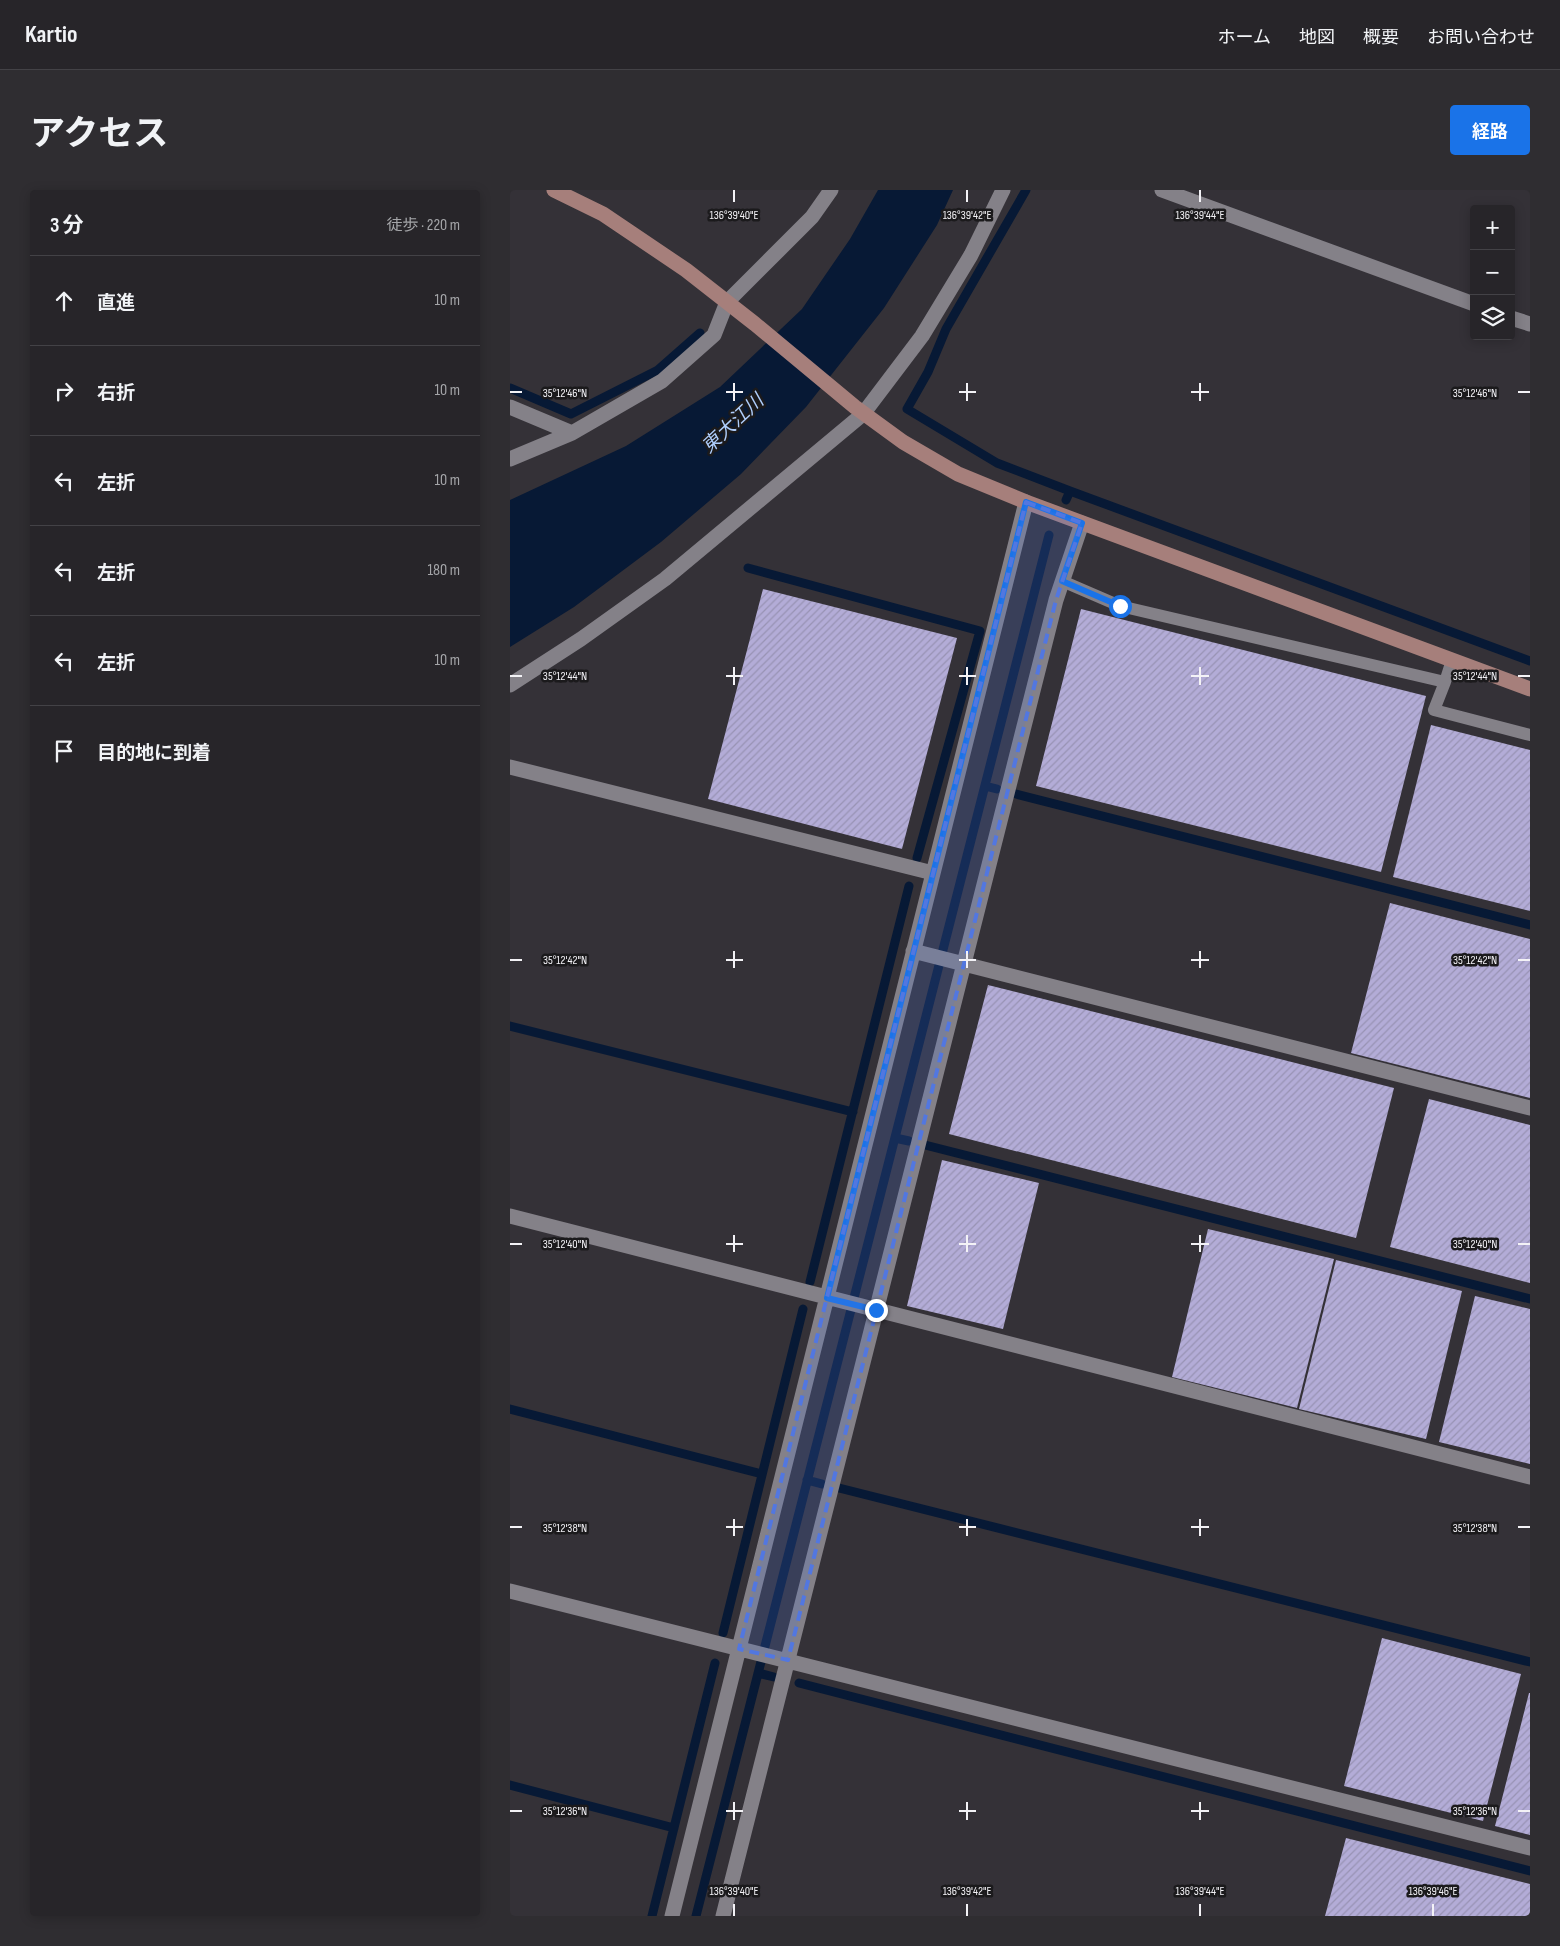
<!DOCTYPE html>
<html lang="ja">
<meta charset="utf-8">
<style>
:root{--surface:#272529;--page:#2f2d31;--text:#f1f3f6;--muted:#a4a5a8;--line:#434246;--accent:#1a73e8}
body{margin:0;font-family:"Sofia Sans Condensed","Noto Sans JP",sans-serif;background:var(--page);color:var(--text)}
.controls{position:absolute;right:15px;top:15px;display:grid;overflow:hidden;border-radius:5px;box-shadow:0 2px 12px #0003}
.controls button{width:45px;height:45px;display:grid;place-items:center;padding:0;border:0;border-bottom:1px solid var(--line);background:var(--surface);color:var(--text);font:25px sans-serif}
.stop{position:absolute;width:15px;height:15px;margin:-11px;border:4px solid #1a73e8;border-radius:50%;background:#fff}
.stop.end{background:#1a73e8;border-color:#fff;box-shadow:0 1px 5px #0008}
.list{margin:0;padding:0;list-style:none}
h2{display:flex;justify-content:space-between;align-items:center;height:65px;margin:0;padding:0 20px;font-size:21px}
h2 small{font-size:16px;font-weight:400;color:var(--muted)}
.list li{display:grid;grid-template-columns:32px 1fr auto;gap:15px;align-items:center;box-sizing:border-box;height:90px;padding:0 20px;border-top:1px solid var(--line)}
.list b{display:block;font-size:19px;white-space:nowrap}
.list em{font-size:16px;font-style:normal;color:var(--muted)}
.icon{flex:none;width:28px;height:28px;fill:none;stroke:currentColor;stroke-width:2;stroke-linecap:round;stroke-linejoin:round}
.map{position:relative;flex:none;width:1020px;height:1726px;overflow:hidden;border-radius:5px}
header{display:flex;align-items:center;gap:30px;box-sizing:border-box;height:70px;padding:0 25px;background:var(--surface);border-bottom:1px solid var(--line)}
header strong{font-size:24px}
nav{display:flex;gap:28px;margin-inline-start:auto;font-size:18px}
.intro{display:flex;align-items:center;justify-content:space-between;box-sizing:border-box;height:120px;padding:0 30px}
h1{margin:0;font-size:35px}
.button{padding:12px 22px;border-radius:5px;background:var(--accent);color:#fff;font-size:18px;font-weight:700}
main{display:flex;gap:30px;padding:0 30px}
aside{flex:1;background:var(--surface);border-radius:5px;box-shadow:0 2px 12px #0003}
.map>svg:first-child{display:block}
.water{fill:#071935}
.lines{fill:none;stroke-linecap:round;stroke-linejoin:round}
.stream{stroke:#071935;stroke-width:9}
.building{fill:url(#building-hatch)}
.lane{stroke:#848188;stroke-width:12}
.street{stroke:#848188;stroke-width:15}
.secondary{stroke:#a67f7b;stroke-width:15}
.route{stroke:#1a73e8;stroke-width:6}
.marked{fill:#5277e0;fill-opacity:0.2;stroke:#5277e0;stroke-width:4;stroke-dasharray:10 6;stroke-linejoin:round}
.ticks{fill:none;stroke:#f3f2f6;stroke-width:2}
.labels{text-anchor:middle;stroke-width:5;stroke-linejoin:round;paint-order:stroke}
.water-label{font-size:19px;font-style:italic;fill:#afcefc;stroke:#1b1a1c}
.ticks-label{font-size:12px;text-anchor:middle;fill:#f3f2f6;stroke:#1b1a1c;stroke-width:5;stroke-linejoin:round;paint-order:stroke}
</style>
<header>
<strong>Kartio</strong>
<nav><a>ホーム</a><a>地図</a><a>概要</a><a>お問い合わせ</a></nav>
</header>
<div class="intro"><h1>アクセス</h1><a class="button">経路</a></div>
<main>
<aside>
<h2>3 分<small>徒歩 · 220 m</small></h2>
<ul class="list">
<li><svg class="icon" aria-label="ahead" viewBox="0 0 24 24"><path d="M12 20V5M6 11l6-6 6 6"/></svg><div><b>直進</b></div><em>10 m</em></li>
<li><svg class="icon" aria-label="right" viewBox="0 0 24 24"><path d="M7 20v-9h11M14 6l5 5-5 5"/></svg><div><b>右折</b></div><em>10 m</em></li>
<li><svg class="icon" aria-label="left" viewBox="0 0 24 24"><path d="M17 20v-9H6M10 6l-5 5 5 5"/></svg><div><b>左折</b></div><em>10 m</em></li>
<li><svg class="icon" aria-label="left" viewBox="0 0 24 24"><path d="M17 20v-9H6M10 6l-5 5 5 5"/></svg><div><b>左折</b></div><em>180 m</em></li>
<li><svg class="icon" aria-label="left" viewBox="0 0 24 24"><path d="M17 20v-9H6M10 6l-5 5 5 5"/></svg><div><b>左折</b></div><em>10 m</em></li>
<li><svg class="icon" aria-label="arrive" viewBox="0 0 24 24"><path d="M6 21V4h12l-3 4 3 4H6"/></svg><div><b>目的地に到着</b></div></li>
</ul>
</aside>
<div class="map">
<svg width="1020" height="1726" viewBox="0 0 1020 1726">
<defs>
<pattern id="building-hatch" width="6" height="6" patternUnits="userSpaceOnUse" patternTransform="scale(1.25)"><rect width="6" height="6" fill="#b3acd7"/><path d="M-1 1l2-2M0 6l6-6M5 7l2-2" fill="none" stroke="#9893b4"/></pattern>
</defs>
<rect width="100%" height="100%" fill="#343137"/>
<path class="water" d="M368,0H443L427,35L374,118L296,217L231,284L151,352L64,417L0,457V310L116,256L210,197L292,119L340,49Z"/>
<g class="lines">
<path class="stream" d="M516,0L436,139L418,182L397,219L487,273L560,301
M0,198L61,224L148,180L190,143
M556,310L560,301L1020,471
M238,378L470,441L407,668
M475,596L487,599
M506,604L1020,735
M0,836L343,922
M385,948L399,951
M415,955L1020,1109
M300,1092L399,696
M0,1219L252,1284
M297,1290L312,1294
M329,1298L1020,1472
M213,1443L293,1119
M248,1483L264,1487
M289,1493L1020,1681
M0,1595L164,1638
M142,1726L205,1473
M186,1726L539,345"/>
</g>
<path class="building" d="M253,399L447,448L392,659L198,609Z
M571,419L916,506L871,682L526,596Z
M921,535L1020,560V721L883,687Z
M880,713L1020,749V908L841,863Z
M478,795L884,898L846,1048L439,944Z
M919,909L1020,935V1093L880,1057Z
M432,970L529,993L493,1139L397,1116Z
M698,1039L824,1069L787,1218L662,1187Z
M826,1070L952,1101L916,1249L789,1219Z
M965,1106L1020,1119V1274L929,1252Z
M872,1448L1011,1484L973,1631L834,1596Z
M1019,1503H1020V1645L985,1636Z
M836,1648L1020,1694V1726H815Z"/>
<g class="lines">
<path class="lane" d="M552,391L610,416L935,492L942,470
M935,492L924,520L1020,545"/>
<path class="street" d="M652,0L964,114
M1001,128L1020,134
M0,217L62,243
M0,269L62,243L152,191L204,145L217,112L302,27L321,0
M0,495L71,449L155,389L353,224L412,146L461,65L493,0
M0,577L423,683
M403,761L1020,918
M0,1026L1020,1287
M0,1401L1020,1658
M162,1726L516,312
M213,1726L546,410L572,333"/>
<path class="secondary" d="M44,0L93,24L176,80L245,134L345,217L393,252L448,284L516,312L1020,499"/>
</g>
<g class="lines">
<path class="route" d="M366,1120L317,1108L516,312L572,333L552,391L610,416"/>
</g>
<path class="marked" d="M516,312L572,333L546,410L278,1470L229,1459Z"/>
<path class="ticks" d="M224,0V12M457,0V12M690,0V12M224,193V211M457,193V211M690,193V211M0,202H12M216,202H233M449,202H466M681,202H699M1008,202H1020M224,477V495M457,477V495M690,477V495M0,486H12M216,486H233M449,486H466M681,486H699M1008,486H1020M224,761V778M457,761V778M690,761V778M0,770H12M216,770H233M449,770H466M681,770H699M1008,770H1020M224,1045V1062M457,1045V1062M690,1045V1062M0,1054H12M216,1054H233M449,1054H466M681,1054H699M1008,1054H1020M224,1329V1346M457,1329V1346M690,1329V1346M0,1337H12M216,1337H233M449,1337H466M681,1337H699M1008,1337H1020M224,1612V1630M457,1612V1630M690,1612V1630M0,1621H12M216,1621H233M449,1621H466M681,1621H699M1008,1621H1020M224,1714V1726M457,1714V1726M690,1714V1726M923,1714V1726"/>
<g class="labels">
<g class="water-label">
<text transform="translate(222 233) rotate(-43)" y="7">東大江川</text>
</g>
</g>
<g class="ticks-label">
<text x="224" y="29">136°39'40"E</text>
<text x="457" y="29">136°39'42"E</text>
<text x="690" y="29">136°39'44"E</text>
<text x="55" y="207">35°12'46"N</text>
<text x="965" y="207">35°12'46"N</text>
<text x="55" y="490">35°12'44"N</text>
<text x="965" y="490">35°12'44"N</text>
<text x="55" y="774">35°12'42"N</text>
<text x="965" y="774">35°12'42"N</text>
<text x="55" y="1058">35°12'40"N</text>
<text x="965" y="1058">35°12'40"N</text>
<text x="55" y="1342">35°12'38"N</text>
<text x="965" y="1342">35°12'38"N</text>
<text x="55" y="1625">35°12'36"N</text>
<text x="965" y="1625">35°12'36"N</text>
<text x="224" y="1705">136°39'40"E</text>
<text x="457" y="1705">136°39'42"E</text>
<text x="690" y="1705">136°39'44"E</text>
<text x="923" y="1705">136°39'46"E</text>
</g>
</svg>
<div class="controls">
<button>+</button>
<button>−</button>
<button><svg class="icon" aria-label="layers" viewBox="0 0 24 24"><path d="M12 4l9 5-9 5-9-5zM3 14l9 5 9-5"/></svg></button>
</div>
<div class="stop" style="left:610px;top:416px"></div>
<div class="stop end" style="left:366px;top:1120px"></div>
</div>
</main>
